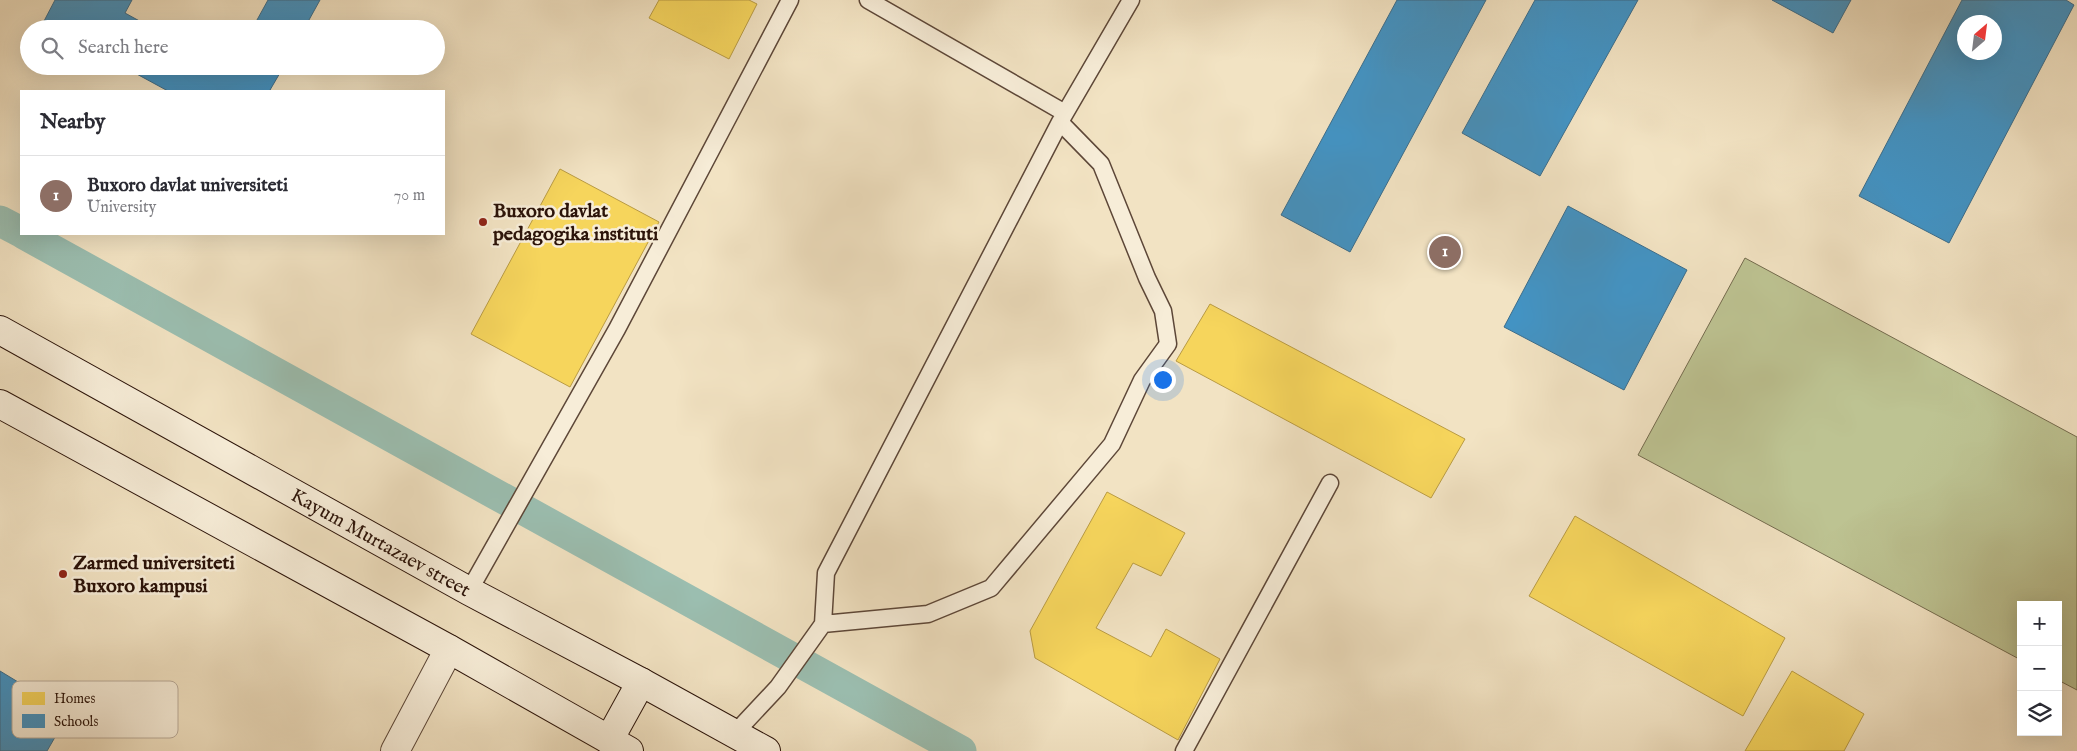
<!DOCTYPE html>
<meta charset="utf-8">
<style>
:root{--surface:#fff;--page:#f7f7f7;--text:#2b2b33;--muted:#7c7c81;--line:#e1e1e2;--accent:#7c3aed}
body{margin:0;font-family:"IM FELL English",serif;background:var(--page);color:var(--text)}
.controls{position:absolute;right:15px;bottom:15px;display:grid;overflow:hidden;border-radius:0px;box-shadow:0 5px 20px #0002}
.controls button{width:45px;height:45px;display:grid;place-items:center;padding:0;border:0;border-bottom:1px solid var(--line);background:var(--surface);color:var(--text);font:25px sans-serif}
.compass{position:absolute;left:1957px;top:15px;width:45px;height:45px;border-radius:50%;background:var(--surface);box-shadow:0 5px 20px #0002;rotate:28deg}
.you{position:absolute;left:1162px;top:379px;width:18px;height:18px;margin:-12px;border:4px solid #fff;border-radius:50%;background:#1a73e8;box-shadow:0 0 0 8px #1a73e833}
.badge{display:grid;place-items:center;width:32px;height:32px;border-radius:50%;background:var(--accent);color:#fff;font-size:16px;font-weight:700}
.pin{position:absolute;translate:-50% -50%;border:2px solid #fff;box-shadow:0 1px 5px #0006}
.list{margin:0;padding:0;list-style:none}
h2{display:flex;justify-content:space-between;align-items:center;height:65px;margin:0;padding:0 20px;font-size:21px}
h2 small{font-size:16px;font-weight:400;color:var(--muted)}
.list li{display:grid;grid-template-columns:32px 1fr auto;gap:15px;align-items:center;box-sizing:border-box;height:80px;padding:0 20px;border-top:1px solid var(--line)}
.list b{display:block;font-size:19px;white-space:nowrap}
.list p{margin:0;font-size:16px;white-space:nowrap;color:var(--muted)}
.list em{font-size:16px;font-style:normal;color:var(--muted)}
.icon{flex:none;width:28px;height:28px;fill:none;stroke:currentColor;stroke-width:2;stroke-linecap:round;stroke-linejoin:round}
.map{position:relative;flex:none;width:2077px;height:751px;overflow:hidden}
.search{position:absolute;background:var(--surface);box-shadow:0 5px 20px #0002;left:20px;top:20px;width:425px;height:55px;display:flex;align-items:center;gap:12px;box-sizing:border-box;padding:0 18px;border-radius:28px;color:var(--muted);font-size:19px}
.panel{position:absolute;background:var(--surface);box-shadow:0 5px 20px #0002;left:20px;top:90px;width:425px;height:145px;border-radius:0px}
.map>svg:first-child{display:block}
.green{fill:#bdc392;stroke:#746b4e}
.homes{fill:#f6d55c;stroke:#b99b43}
.schools{fill:#4393c3;stroke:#3c6d8b;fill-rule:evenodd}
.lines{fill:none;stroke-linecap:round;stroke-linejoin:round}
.canal{stroke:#9bbeb0;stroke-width:31}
.lane-casing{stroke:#5d4738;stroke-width:19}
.street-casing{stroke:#5d4738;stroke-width:30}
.secondary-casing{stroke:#2b1309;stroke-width:30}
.lane{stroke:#f7edd8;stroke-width:16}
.street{stroke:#f7edd8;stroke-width:28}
.secondary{stroke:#f7edd8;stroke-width:28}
.poi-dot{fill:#8f2418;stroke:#f7edd8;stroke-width:2}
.labels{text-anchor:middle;stroke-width:5;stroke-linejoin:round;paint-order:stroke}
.poi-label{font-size:20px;font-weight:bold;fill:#2b1309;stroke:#f7edd8;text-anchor:start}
.street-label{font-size:20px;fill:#2b1309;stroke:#f7edd8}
.key{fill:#f7edd8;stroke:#baac9a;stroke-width:1}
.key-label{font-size:14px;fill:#2b1309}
</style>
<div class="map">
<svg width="2077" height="751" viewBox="0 0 2077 751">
<rect width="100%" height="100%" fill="#f2e3c3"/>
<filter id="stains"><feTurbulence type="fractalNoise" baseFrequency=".004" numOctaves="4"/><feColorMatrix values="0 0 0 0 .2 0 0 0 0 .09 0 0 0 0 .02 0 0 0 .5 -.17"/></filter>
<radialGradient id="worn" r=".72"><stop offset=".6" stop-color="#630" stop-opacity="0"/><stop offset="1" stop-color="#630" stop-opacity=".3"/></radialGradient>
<path class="green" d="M1745,258L2077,437V690L2058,680V605H2021V660L1638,455Z"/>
<path class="homes" d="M659,0H749L757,4L729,59L649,18Z
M560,169L659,222L570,387L471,334Z
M1210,304L1465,439L1431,498L1176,361Z
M1107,492L1185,533L1161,576L1133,563L1096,628L1151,657L1166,629L1220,659L1178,740L1035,658L1030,631Z
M1575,516L1785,638L1743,716L1529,596Z
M1792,671L1864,714L1844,751H1745Z"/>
<path class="schools" d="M55,0H132L125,13L154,29H54L43,23Z
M268,0H320L304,29H252Z
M1397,0H1486L1350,252L1281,215Z
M1535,0H1638L1540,176L1462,133Z
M1772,0H1851L1833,33Z
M1962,0H2066L2074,5L1949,243L1859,196ZM1964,22H1994V52H1964Z
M122,66H222L229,70L232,66H284L270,90L272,91H168Z
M1568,206L1687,270L1624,390L1504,327Z
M0,671L69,713L47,751H0Z"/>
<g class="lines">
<path class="canal" d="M0,221L21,232
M24,234L961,751"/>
<g class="lane-casing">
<path id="lane" d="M868,0L1065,113
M469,591L617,329L790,0
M823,624L928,614L991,588L1112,444L1142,380L1168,344L1163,311L1147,278L1101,164L1060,122
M734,734L778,687L823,624L826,573L1060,122L1131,0
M1184,751L1330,483"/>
</g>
<g class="street-casing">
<path id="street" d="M395,751L449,649"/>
</g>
<g class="secondary-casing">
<g id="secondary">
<path id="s1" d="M0,330L469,591L641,682L766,751"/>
<path d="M0,404L449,649L629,751"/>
<path d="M609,740L641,682"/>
</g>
</g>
<use href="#lane" class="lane"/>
<use href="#street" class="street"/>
<use href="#secondary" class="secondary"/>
</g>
<g class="poi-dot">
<circle cx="483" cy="222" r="5"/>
<circle cx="63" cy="574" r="5"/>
</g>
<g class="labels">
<g class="poi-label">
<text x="493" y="217">Buxoro davlat<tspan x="493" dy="23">pedagogika instituti</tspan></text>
<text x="73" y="569">Zarmed universiteti<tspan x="73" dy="23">Buxoro kampusi</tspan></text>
</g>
<g class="street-label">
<text dy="7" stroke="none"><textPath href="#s1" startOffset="436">Kayum Murtazaev street</textPath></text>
</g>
</g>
<rect x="12" y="681" width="166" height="57" rx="8" class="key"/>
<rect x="22" y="692" width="23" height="13" fill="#f6d55c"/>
<rect x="22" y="714" width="23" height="14" fill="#4393c3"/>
<g class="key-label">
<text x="54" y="703">Homes</text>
<text x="54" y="726">Schools</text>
</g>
<rect width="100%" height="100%" filter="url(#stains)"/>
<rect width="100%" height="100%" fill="url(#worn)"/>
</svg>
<div class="controls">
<button>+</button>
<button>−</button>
<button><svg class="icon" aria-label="layers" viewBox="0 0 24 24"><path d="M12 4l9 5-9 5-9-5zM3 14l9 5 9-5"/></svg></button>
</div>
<svg class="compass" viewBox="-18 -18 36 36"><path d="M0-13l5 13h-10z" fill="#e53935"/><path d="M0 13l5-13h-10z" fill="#7c7c81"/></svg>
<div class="you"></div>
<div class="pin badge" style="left:1445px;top:252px;background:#8d6e63">1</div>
<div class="search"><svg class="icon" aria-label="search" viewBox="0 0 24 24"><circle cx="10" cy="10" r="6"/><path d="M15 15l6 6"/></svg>Search here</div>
<section class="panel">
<h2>Nearby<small></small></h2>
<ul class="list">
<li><span class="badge" style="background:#8d6e63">1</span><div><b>Buxoro davlat universiteti</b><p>University</p></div><em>70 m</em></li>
</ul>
</section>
</div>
